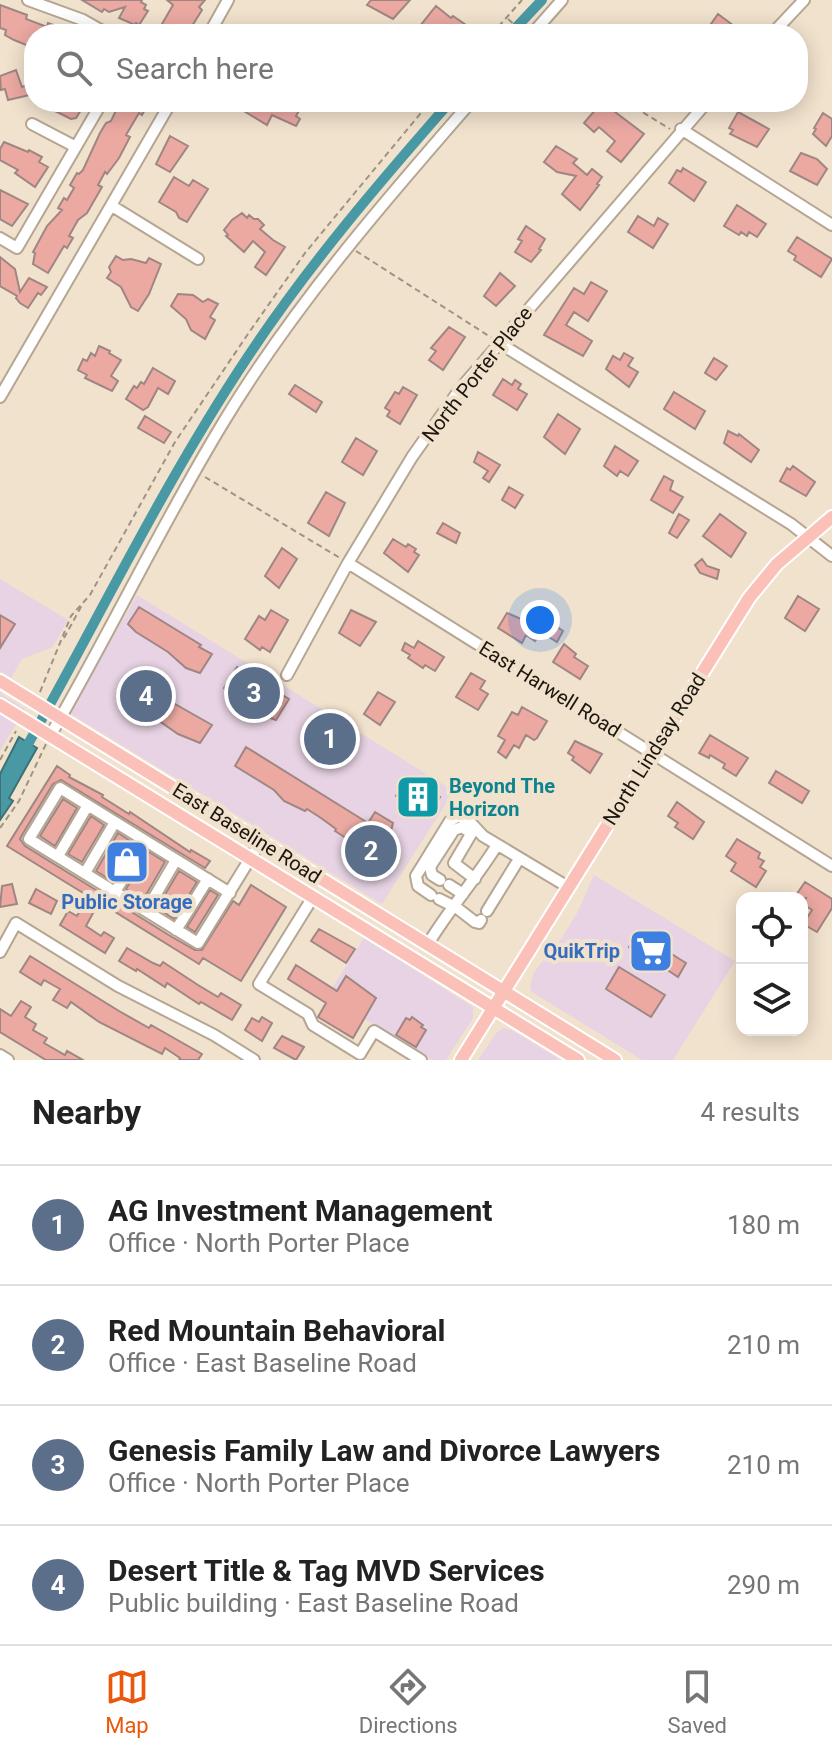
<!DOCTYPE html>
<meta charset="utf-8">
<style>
:root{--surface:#fff;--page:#f6f6f6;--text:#222;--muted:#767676;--line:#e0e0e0;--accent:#ea580c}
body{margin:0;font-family:Roboto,sans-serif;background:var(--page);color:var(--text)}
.controls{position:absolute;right:24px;bottom:24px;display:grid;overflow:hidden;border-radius:16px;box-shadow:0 4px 20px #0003}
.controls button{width:72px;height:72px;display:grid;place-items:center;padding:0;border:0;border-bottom:2px solid var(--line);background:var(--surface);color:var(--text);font:40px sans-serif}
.you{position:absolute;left:540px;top:620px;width:28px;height:28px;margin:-20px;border:6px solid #fff;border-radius:50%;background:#1a73e8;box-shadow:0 0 0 12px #1a73e833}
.badge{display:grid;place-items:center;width:52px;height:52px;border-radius:50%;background:var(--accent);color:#fff;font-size:26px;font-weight:700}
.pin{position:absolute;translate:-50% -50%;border:4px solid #fff;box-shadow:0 2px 8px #0006}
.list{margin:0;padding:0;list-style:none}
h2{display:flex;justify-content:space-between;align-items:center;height:104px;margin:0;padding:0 32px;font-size:34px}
h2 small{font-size:26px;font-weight:400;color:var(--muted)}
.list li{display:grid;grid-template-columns:52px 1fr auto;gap:24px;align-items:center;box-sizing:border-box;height:120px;padding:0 32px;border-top:2px solid var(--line)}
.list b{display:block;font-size:30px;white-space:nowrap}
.list p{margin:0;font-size:26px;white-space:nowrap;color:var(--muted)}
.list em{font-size:26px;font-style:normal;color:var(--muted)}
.icon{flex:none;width:44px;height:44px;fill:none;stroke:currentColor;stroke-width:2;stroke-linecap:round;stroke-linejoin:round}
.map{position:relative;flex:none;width:832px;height:1060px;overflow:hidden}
.search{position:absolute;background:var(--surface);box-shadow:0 4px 20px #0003;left:24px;right:24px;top:24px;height:88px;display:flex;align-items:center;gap:20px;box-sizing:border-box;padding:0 28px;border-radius:32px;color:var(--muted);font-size:30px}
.sheet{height:584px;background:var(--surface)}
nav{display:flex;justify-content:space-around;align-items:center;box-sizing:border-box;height:112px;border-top:2px solid var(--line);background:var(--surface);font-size:22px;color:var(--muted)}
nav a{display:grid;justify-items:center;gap:4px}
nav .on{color:var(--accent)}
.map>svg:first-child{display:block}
.commercial{fill:#e7d3e3}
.water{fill:#4999a4;stroke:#3c7277;stroke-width:2}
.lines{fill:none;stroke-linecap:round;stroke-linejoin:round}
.canal{stroke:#4999a4;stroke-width:10}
.building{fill:#eba9a2;stroke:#a08683;stroke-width:2}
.minor-casing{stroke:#b5a693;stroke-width:14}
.major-casing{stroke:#fff;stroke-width:16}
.path{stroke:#9f9384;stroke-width:2;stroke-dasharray:6 4;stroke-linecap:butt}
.minor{stroke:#fff;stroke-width:10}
.major{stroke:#fbc0b8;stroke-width:12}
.labels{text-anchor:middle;stroke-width:8;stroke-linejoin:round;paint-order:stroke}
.street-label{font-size:20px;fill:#1c160f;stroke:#f1e2cd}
.culture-label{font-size:20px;font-weight:bold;fill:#0d838f;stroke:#f1e2cd;text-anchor:start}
.shop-label{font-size:20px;font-weight:bold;fill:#366cbe;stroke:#f1e2cd}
</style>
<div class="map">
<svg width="832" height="1060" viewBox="0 0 832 1060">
<rect width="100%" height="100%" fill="#f1e2cd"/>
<path class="commercial" d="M0,579L68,620L53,647L22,659L11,678L0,671Z
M137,595L454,791L382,904L69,713Z
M0,693L25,709L0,751Z
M594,875L735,961L673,1060H642L532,992L530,987L534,972L561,939L577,913Z
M364,938L473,1007V1018L446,1060H432L327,996Z
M504,1028L512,1030L561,1060H478L497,1032Z"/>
<path class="water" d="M19,737L37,748L9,798L13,801L0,820V774Z"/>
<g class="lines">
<path class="canal" d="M510,34L542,0
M23,753C97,622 163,484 247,358C307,267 378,184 450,102"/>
</g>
<path class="building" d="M82,0H142L141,2L146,5L144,9L148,11L139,25L136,23L135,25L119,18L125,7L109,12L104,9L102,12Z
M167,0H205L199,7L202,10L189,31L191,34H164L168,28L162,24L173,5Z
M371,0H410L393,19L367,5Z
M0,5L27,15L26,19L47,27L48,23L59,27L58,31L64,34H34V48L14,40L5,35L6,30L0,28Z
M436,6L451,18L453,16L466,25L459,34H427L421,29L420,26Z
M718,14L734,26L729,34H704Z
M16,70L22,87L34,83V94L8,100L5,89L1,90L0,76Z
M58,102H86L76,118L71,119L53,110Z
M120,102H140L147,106L142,115L139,113L126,135L130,137L119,158L107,174L105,172L98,185L102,187L87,213L78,220L69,236L73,238L67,248L64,246L48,273L33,264L35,253L33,252L47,226L62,210L58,208L64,198L67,200L74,188L70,185L77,173L79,174L83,170L100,133L106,123L111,121Z
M229,102H304L296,116L300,119L296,126L272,115L267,125Z
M602,102L644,134L621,162L607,151L615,141L599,127L594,132L584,123Z
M738,112L769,129L757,147L730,134L733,130L729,128Z
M823,113L832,119V136L826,146L813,134L816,129L814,128Z
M170,136L188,146L170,172L156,164Z
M4,142L28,152L29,150L42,157L39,162L48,167L35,187L15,173L18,170L0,160V149Z
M556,146L577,159L573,163L587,175L592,169L602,177L597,184L599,185L580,210L562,194L576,176L557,172L544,162Z
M801,153L817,159L827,169L817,185L790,171Z
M683,168L706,182L694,201L669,183L677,170L681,172Z
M174,177L189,186L193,180L208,189L187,222L179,218L176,212L159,202Z
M0,190L28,204L12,226L0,219Z
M737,205L766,224L757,237L749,232L747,236L741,232L739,235L724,226Z
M242,213L247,218L249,215L254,219H258L264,225L260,229L273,240L285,247L266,275L255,267L265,252L253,241L244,252L226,236L228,235L224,230L232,220Z
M638,216L654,226L658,218L668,224L653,248L628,232Z
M526,226L545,239L539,249L541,250L531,262L515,252L522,241L518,239Z
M797,237L832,259L821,277L794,260L796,256L788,251Z
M116,256L123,260L131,259L146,263L149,258L161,264L149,294L138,311L131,307L121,287L107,278L111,272L109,267Z
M0,257L15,269L20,292L29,278L47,287L41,295L38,293L28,308L20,303L16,298L17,296L0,286Z
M500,273L515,286L496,306L484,296Z
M591,282L607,291L588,321L574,312L566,325L592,341L583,356L544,335L574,288L584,294Z
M178,294L193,295L203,302L208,299L218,304L210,317L215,320L205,339L191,330L186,319L171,306Z
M449,327L465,337L443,370L429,360L436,351L431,348Z
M99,346L110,351L109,353L121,360L111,376L118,381L112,391L85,378L87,375L78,370L83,359L87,361L91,353L95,356Z
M624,353L633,358L628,366L638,372L629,387L606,369L613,356L620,360Z
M714,358L727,366L716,380L705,373Z
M153,368L175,381L168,394L158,388L148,407L143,410L126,399L134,386L137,388L141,382L144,384Z
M503,379L512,385L515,380L521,384L518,389L527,394L517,410L493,395Z
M295,385L322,402L316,412L289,394Z
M403,387L417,395L400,424L387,416L390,411L385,408L395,392L399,394Z
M674,392L705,411L695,429L664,409Z
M558,414L580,429L565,454L544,437Z
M145,416L171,432L164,443L138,428Z
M728,431L738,436L739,434L759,450L751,462L724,443Z
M356,438L377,451L363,475L342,462Z
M615,446L638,461L628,476L620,471L617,476L604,466Z
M478,452L500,465L489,482L483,478L488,471L474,462Z
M793,466L815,482L806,496L780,481L787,468L790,470Z
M664,476L673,481L670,490L683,497L673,513L651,500Z
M509,487L523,495L515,508L502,500Z
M326,492L345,503L329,536L308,523Z
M679,514L689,520L677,538L669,533Z
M720,514L746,533L731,557L703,536Z
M443,523L460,533L456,543L437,533Z
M393,539L406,547L408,544L416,549L414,552L419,555L408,572L384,553Z
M282,548L297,559L279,588L265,576Z
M702,559L707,566L719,570L717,579L700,573L695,565Z
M798,596L819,609L805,631L785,618Z
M139,607L201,645L199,647L212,654L200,673L186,668L168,652L136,632L128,624Z
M271,610L288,620L270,652L262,647L260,650L245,639L259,616L265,620Z
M351,610L376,622L360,646L339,633Z
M546,612L559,621L556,626L563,631L557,642L541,632L535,641L526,635L522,643L498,628L507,613L528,622L533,614L541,620Z
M0,615L15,624L0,648Z
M418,641L444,657L435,671L425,665L423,668L408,658L410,655L402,650L405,643L414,648Z
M564,644L576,654L574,657L588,666L580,679L553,662Z
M237,667L289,699L276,720L259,714L237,700L224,688Z
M471,673L485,681L480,689L488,694L478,710L456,697Z
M136,677L168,700L212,725L200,743L178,734L128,699L125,695Z
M378,692L395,702L380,725L364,714Z
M522,707L547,721L537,738L534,740L526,735L519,748L514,745L506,758L498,752L505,740L498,736L512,712L518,715Z
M319,719L353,742L342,760L326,753L308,737Z
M710,735L748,758L736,776L723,768L725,764L710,755L709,758L699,753Z
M575,741L602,754L590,773L572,760L574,757L568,753Z
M246,747L368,823L375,812L393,823L391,831L371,854L335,831L336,829L321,818L307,809L305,811L284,801L274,790L235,766Z
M57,766L70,775L69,777L103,795L102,797L129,814L130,812L190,852L191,850L210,861L205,868L61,780L53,784L22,835L20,839L25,846L172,937L195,950H202L233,901L239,905L251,885L286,907L241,981L203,958L199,964L99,902L86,926L101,936L104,932L114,938L105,953L60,925L68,911L77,916L88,896L7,846Z
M776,771L809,791L802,803L769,783Z
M407,777L440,797L428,816L396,796Z
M63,799L77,808L55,846L40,836Z
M677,802L704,822L693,839L675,827L678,823L668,816Z
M91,816L104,825L82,862L68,854Z
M118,833L135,844L112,881L96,871Z
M737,839L760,853L758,858L764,861L760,867L766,871L756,887L731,871L736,863L726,856Z
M149,852L165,862L143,900L126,889Z
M179,871L197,882L174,919L157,908Z
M805,882L832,899V908L817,932L803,924L812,910L803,904L806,898H794Z
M12,884L17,904L0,907L2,886Z
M36,889L57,901L51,914L29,903Z
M210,890L218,895L195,932L187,927Z
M319,929L355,949L346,963L311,941Z
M638,933L686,963L678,977L666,969L663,970L629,947Z
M127,948L153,963L160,966L163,962L198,985L218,997L221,993L241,1005L232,1020L201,1002L199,1004L167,983L165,987L137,969L136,971L119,961Z
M30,956L119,1011L149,1028L151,1025L202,1054L198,1060H179L180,1058L165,1048L162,1054L99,1022L71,1002L67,1008L53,1000L60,989L44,980L41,985L20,972Z
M296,965L337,991L346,976L376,998L353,1038L318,1017L326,1003L288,979Z
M619,967L665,995L651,1017L606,989Z
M21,1001L31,1007L25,1017L36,1024L33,1030L47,1038L44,1043L65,1055L67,1051L83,1060H46L0,1032V1009L11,1016Z
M262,1017L272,1023L262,1041L245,1030L252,1018L259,1022Z
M412,1017L423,1025L421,1027L426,1030L416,1047L396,1035L406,1018L410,1020Z
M282,1036L304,1047L296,1060L274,1048Z"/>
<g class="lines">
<g class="minor-casing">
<path id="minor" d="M28,0L83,20L108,34
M209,34L228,0
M532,34L562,0
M772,34L804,0
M32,124L76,147
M681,129L832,225
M112,206L198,259
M0,238L17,248L102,102
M499,343L791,524L832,556
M0,397L171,102
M348,563L832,866
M287,675L348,563L412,457L460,389L707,102
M50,736C110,633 161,525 223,423C293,307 382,204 471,102
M474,829L454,863L475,879
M58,856L88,805
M85,873L115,822
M440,880L432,875L430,867L454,830L462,827L471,833
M449,885L463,894
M115,892L146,841
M230,893L60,788L29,839L198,943L261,841
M431,895L418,886L416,876L450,821L459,816L470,822L483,836L568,887
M313,897L259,984L308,1014L313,1025L360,1054L374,1031L421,1060
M439,899L457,908L475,922L479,923L481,920
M146,911L176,860
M487,911L519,859
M176,930L208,879
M428,944C449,909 476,879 497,845
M0,952L16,923L118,986L214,1035L254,1060
M0,1055L8,1060"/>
</g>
<g class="major-casing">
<path id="major" d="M0,681L615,1060
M0,705L578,1060
M461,1060L749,598L777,564L832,517"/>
</g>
<path class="path" d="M508,19L524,33
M492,34L522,0
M626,102L670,129
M356,251L492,338
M205,477L340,558
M64,638L82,605
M40,692L71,616L90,595L175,442L250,331L305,253L430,102
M0,760L16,731
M0,828L19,801L46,744"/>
<use href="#minor" class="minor"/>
<use href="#major" class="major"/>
</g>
<defs>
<g id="building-square" transform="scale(2.3)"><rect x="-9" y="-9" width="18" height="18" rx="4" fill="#0f9aa8" stroke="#f1e2cd"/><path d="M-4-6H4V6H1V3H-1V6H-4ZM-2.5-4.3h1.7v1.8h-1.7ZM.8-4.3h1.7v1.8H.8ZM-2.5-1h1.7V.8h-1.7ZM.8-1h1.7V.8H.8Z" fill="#fff"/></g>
<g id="shop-square" transform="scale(2.3)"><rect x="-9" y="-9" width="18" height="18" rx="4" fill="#3f7fe0" stroke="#f1e2cd"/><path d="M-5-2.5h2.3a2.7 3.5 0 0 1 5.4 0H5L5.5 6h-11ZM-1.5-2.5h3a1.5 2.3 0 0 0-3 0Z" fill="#fff"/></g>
<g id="supermarket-square" transform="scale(2.3)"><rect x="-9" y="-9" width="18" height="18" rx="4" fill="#3f7fe0" stroke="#f1e2cd"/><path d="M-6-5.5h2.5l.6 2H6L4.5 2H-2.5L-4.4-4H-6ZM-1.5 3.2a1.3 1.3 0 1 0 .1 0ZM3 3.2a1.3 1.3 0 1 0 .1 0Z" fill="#fff"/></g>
</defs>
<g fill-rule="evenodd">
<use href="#building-square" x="418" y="797"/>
<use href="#shop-square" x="127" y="862"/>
<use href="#supermarket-square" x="651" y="951"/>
</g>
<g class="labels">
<g class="street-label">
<text transform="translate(477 374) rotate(-52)" y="7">North Porter Place</text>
<text transform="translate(550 689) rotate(32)" y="7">East Harwell Road</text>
<text transform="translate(654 749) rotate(-58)" y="7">North Lindsay Road</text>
<text transform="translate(247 833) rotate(32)" y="7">East Baseline Road</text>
</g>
<g class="culture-label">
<text x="449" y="793">Beyond The<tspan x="449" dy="23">Horizon</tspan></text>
</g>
<g class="shop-label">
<text x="127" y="909">Public Storage</text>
<text x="620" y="958" text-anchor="end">QuikTrip</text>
</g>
</g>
</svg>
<div class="controls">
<button><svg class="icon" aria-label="locate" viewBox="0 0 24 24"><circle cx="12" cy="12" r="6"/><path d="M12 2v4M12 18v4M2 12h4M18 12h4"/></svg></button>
<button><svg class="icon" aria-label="layers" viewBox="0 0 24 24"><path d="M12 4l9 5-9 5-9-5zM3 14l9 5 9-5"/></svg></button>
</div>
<div class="you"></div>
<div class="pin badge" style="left:330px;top:739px;background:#5c6f8a">1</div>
<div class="pin badge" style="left:371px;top:851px;background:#5c6f8a">2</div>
<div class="pin badge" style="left:254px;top:693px;background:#5c6f8a">3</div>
<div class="pin badge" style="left:146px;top:696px;background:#5c6f8a">4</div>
<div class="search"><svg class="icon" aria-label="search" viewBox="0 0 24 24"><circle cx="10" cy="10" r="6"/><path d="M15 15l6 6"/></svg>Search here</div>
</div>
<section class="sheet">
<h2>Nearby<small>4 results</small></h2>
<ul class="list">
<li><span class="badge" style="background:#5c6f8a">1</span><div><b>AG Investment Management</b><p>Office · North Porter Place</p></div><em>180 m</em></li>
<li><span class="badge" style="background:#5c6f8a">2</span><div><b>Red Mountain Behavioral</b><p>Office · East Baseline Road</p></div><em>210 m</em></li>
<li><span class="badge" style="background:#5c6f8a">3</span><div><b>Genesis Family Law and Divorce Lawyers</b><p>Office · North Porter Place</p></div><em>210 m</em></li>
<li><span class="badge" style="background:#5c6f8a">4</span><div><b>Desert Title &amp; Tag MVD Services</b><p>Public building · East Baseline Road</p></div><em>290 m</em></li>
</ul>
</section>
<nav>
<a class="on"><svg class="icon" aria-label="map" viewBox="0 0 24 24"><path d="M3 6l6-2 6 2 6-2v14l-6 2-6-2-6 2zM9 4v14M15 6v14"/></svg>Map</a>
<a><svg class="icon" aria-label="directions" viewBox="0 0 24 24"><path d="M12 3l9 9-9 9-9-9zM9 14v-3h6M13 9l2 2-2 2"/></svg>Directions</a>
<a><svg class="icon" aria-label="saved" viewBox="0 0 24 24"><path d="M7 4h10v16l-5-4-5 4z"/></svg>Saved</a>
</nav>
